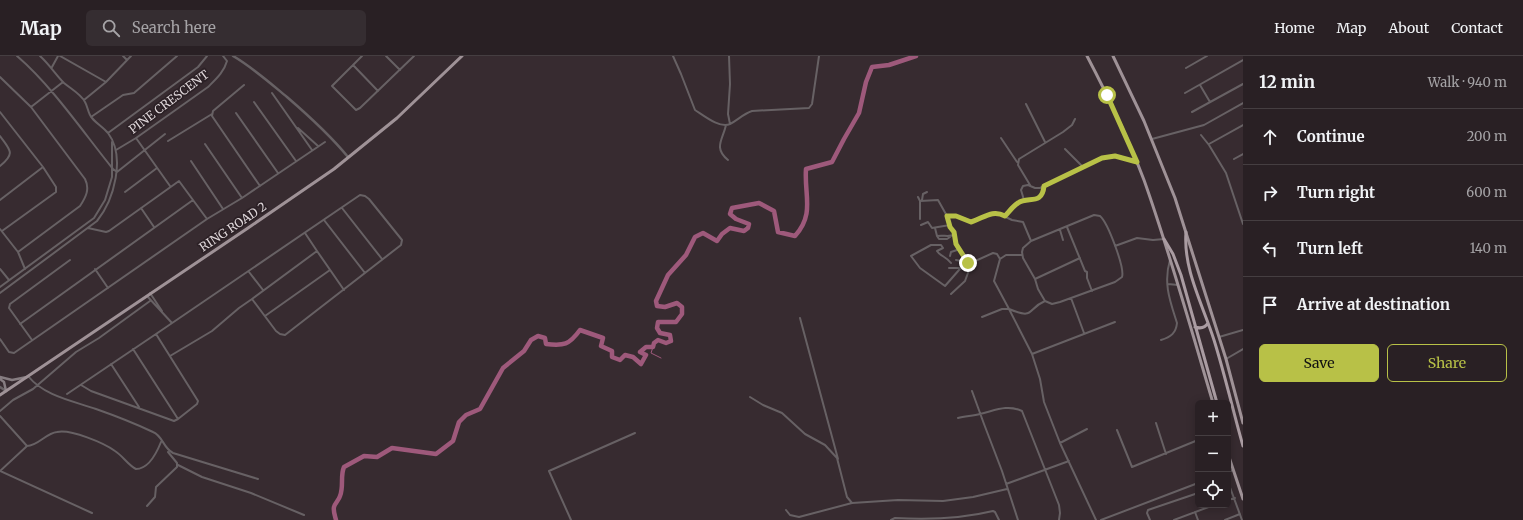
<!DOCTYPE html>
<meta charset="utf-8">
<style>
:root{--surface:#292024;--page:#352d31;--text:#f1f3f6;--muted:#a5a3a6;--line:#453e41;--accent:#b8c147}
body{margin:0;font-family:Merriweather,serif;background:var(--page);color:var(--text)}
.controls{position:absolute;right:12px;bottom:12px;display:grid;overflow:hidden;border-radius:6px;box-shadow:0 2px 10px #0003}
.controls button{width:36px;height:36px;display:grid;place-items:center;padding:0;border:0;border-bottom:1px solid var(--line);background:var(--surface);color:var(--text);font:20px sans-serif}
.stop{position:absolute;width:12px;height:12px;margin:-9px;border:3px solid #b8c147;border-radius:50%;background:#fff}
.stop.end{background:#b8c147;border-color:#fff;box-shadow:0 1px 4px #0008}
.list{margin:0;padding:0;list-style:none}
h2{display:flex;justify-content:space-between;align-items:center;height:52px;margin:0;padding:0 16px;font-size:17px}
h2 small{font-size:13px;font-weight:400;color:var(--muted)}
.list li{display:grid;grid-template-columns:26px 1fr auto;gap:12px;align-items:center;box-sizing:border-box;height:56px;padding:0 16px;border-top:1px solid var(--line)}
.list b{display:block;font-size:15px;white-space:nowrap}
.list em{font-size:13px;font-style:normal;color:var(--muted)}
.actions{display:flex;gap:8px;padding:12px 16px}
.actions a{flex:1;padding:9px 0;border:1px solid var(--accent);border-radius:6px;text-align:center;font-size:14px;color:var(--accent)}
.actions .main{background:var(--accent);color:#111}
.icon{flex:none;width:22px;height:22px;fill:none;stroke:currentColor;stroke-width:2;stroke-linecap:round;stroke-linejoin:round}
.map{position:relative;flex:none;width:1243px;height:464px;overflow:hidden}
header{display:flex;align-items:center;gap:24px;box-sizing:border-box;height:56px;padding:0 20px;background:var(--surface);border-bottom:1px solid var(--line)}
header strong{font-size:19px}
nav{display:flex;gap:22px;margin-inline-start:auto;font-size:14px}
.search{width:280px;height:36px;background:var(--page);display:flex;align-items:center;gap:10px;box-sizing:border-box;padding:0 14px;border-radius:6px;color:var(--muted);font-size:15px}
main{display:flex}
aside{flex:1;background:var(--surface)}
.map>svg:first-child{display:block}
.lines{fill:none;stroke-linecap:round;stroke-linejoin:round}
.stream{stroke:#9e597b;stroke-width:1}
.river{stroke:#9e597b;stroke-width:4.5}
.minor{stroke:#676164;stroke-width:2}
.tertiary{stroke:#676164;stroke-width:2.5}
.secondary{stroke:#867d81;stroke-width:2.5}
.primary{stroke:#9f9297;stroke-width:3}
.trunk{stroke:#aa9ca2;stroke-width:3}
.route{stroke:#b8c147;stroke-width:5}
.labels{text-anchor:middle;stroke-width:3.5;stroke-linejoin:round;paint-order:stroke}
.street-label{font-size:12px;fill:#dfd7da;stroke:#2c2126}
</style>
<header>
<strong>Map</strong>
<div class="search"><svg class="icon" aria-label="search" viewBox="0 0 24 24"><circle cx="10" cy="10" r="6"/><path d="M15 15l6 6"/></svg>Search here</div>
<nav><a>Home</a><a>Map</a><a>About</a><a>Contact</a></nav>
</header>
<main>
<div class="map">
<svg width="1243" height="464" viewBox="0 0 1243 464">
<rect width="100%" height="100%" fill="#372b30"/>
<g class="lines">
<path class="stream" d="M653,291L651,297L661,302"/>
<path class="river" d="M336,464C335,460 333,455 334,451C335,447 339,444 340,440C344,430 340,420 344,411L364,400L377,401L392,392L436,398L453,385L459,366L466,359L480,353L503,312L524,295L531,284L538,280L545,282L546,288C564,290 569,289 580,274L603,282L601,290L612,295V301L620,304L625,299L633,301L641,308L646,299L640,296L646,291H653L654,287L658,284L666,287L671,285L670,279L660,277L657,272L658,266H676L682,258V251L677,247L665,251L657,250L656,245L668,219L686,199L695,181L703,177L717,185L722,178L730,172L744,175L748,172L749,168L736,163L730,158L732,152L759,147L774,155L778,176L795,180C815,158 804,139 806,113L832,106L844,83L859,57L866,26L872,11L889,9L916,0"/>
<path class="minor" d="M17,0C52,30 83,76 113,113L117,116
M60,0L106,26
M123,0L127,4
M362,0L332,30L356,54L360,52L414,0
M386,0L400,14
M673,0L681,18L695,54C703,59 720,73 730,68C738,64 743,58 752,55L809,52L812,48L819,0
M729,0L730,28L728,58L730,68
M353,9L378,35
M52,11L58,0
M1186,12L1207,0
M0,21L31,51L85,123C90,133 86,141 80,150L18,196
M244,29L213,55L212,60L260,130
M1200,29L1210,46
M272,37L312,94
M1185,37L1243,4
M84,44L106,26L131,0
M254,46L296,105
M1026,48L1045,86
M31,51L63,26
M0,56L43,111L56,131V136L2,175
M1192,56L1243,28
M236,57L278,117
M91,61L123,39L134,37L177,0
M726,69C723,83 713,92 728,104
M298,72L318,90
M108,77L198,11L207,0
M1201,79L1209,89L1226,117L1243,168
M0,80C10,94 16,97 0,110
M136,82L170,130
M1001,82L1017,106
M1152,83L1204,69L1243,47
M168,85L212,58
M205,88L242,142
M1209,88L1243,69
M1065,93L1083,111
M116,94L136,82L208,31C216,23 224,16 227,5L223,0
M1234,103L1243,98
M191,105L223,153
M117,116L165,78
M1030,129L1018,109L1019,103L1063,76L1072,69L1075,63
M125,136L157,112
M918,141L920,145
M0,144L43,111
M922,144L923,138L927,136
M1024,144L1021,134L1023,130L1028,129L1035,132H1040L1102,102L1115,100L1137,106
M141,152L154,171
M342,152L382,203
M947,160H956L971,166L995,156L1012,164L1023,166L1031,185
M1005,160C1009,156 1013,150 1018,147C1028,140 1042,150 1044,130
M920,163V145L938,144L947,160L950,171L954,176L956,187L966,206H973L993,197L997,198L1000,203L994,225L1009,253C1036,264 1026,253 1045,245L1052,248L1060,246L1115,226L1122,221C1125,212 1108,167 1100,160L1094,159L1031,185L1023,192L1022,196L1023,202L1035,223L1038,233L1045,245
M324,164L365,217
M921,169L928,166L932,172L950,169
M1067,171L1085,215L1087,216V222L1092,235
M88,172L106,176L109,175L179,125L207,163
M935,172L937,180C943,179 949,181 954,179
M0,173L18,196L25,213
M1060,174L1063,184
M937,180L939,183H947L950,181
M1115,190L1137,182L1153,184L1164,183
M317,195L344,234
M950,200L951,196L960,193
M1000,203L1006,199H1022
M956,204L961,205L965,204
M951,207C947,201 940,200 937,195L943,192L941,189H931L911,200L920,212L945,230L966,206
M949,212H959
M0,213L9,224
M95,213L108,232
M249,216L263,234
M1035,223L1080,202
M1168,228L1178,229
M0,231L94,162L105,144L112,121V86
M0,237L97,165C114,144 126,101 108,77C103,71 97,68 92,62C88,58 88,51 85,46C81,38 71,33 64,27C56,19 49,8 40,0
M150,237L162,255
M951,238L965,225L972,206
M147,240L172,267
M1071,242L1084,277
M252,243L317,195L305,177
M265,260L330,214
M982,261L1002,253H1009L1032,298L1040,323L1044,346L1060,387L1096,464
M800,262L838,403
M20,268L193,144
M156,278L360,139L365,140L369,143L402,184L401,189L285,279L280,278L276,275L252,243L239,252L212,275L170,300
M1219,281L1243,274
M0,283L9,296L14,297L207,163L242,142L325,86
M32,284L9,252L10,248L70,204
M1161,284C1171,281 1176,277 1177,267C1170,245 1163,227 1170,204
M133,293L178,363
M1032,298L1115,266
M1226,303L1243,293
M111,308L139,351
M28,320C44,340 73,345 96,353C116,360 134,367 153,376C163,380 163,392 173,397L258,423
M972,335L984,368L1002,415L1018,464
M67,338L156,278L198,345L197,348L178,363L174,365L91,335L81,329
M750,341L763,349L782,357L805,378L825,389L837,402L847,441L852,447
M0,355L13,344L33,333L76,296L99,282L150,245
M0,360L27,390C38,390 46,377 57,376C71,373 104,387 115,395C123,400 128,409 136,413C149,413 157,396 161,386
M958,362C965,360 973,360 980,358C994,355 1007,348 1022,355L1059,449L1060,457L1059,464
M1156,367L1166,398
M1117,374L1132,411L1198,384
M1060,387L1087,373
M178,409L202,421L251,437L304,459
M0,415L92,457
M0,415L27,390
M1228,416L1233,414
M1228,426L1242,464
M1006,428L1069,405
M1228,444L1235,442
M147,450L155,441L156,431L177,411V407L168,396
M786,454L790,459L799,461L852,447L898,444L943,445L973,441L1007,433
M1195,456L1198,464
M571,464L549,415L635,377
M891,464L895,462C928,464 960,463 993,455L995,456L999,464
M1101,464L1198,427
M1150,464L1147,457L1148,454L1198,437
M1174,464L1214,449
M1225,464L1240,458"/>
<path class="tertiary" d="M233,0C252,11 270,27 287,41C309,60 330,79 348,101
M0,331L6,335"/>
<path class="secondary" d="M0,321L12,324L27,321
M0,323L4,326L6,335"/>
<path class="primary" d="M1087,0C1108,40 1128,82 1144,124C1170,197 1191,273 1213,347
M1113,0L1144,65L1175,142L1226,303L1243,367
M0,339L248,172L334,113L397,62L462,0
M1228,398L1243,443"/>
<path class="trunk" d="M1186,176C1183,214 1203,249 1214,284C1225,319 1233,355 1243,390
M1164,183L1173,198L1181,219L1217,347
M1195,271C1201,273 1205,272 1208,267"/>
</g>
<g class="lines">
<path class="route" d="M968,207L956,188L954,176L950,171L947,160H956L971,166C984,162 992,153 1005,160C1009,156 1013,150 1018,147C1028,140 1042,150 1044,130L1102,102L1115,100L1137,106L1107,39"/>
</g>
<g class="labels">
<g class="street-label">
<text transform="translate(169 46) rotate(-37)" y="4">PINE CRESCENT</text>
<text transform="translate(233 171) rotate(-34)" y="4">RING ROAD 2</text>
</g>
</g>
</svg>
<div class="controls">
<button>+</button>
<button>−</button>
<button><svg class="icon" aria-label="locate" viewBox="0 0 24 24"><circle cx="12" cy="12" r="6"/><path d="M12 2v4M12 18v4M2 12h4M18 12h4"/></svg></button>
</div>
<div class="stop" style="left:1107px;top:39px"></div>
<div class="stop end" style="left:968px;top:207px"></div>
</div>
<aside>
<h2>12 min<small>Walk · 940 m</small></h2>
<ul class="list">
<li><svg class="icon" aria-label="ahead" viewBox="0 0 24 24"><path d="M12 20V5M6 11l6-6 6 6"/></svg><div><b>Continue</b></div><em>200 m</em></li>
<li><svg class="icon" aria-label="right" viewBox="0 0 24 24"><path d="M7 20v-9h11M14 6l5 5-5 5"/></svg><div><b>Turn right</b></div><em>600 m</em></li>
<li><svg class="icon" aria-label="left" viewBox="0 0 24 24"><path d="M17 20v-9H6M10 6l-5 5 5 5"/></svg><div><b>Turn left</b></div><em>140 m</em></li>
<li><svg class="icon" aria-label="arrive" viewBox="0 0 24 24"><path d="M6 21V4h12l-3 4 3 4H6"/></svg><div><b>Arrive at destination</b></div></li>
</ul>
<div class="actions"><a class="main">Save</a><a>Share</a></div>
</aside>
</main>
